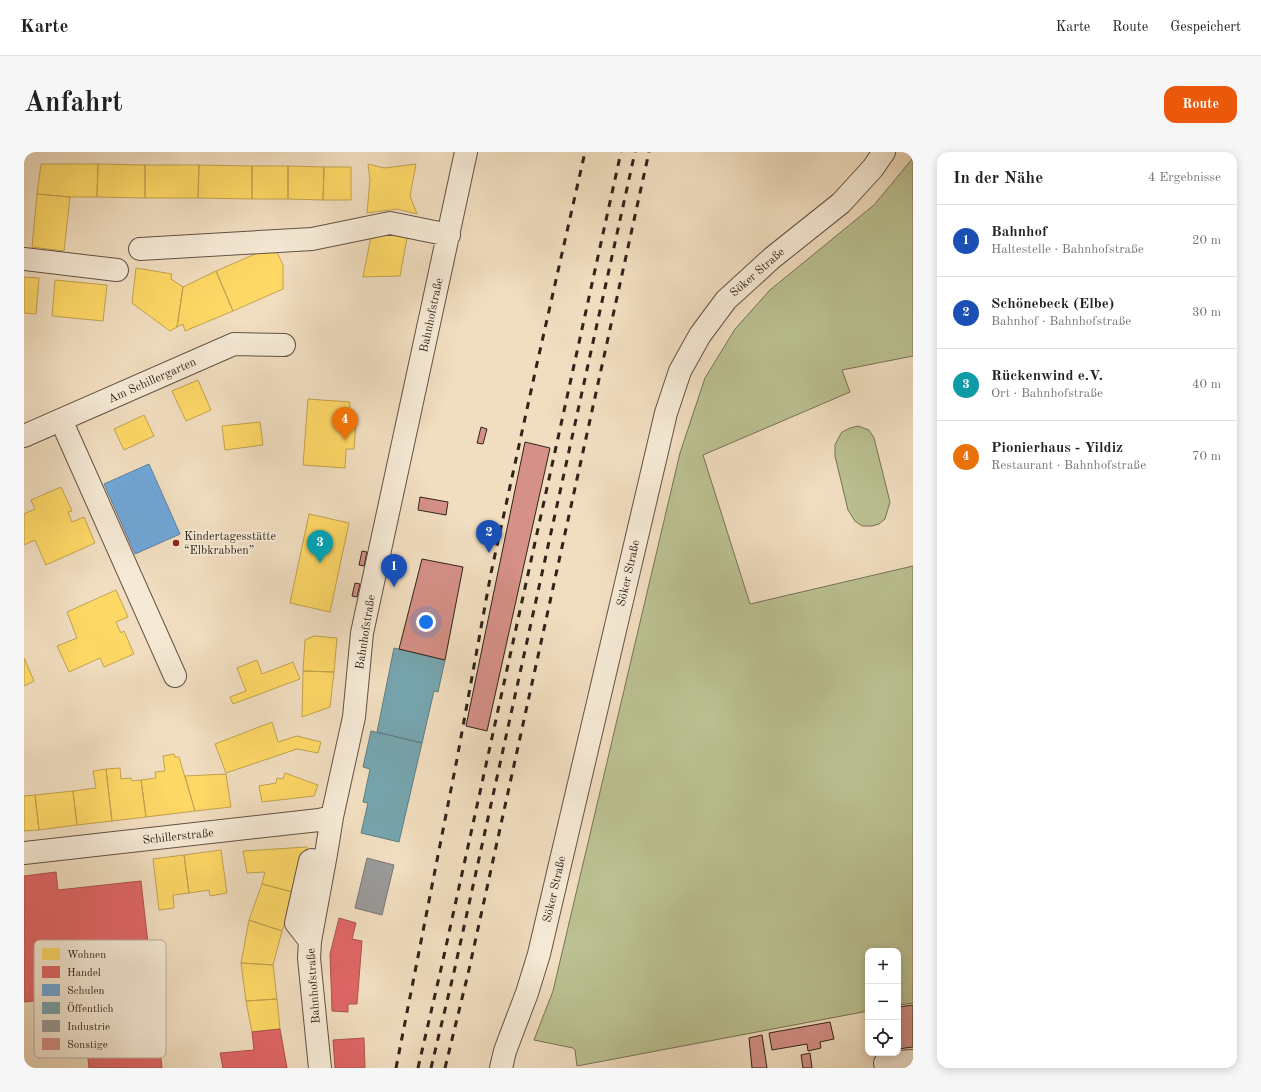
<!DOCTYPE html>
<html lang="de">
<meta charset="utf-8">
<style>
:root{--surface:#fff;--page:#f6f6f6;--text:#222;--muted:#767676;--line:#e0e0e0;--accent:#ea580c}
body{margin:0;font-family:"Old Standard TT",serif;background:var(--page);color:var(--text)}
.controls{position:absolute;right:12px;bottom:12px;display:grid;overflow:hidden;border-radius:8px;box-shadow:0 2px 10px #0003}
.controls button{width:36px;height:36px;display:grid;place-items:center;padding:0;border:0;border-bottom:1px solid var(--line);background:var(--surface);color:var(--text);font:20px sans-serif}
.you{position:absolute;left:402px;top:470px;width:14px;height:14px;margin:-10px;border:3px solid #fff;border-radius:50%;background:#1a73e8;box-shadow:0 0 0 6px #1a73e833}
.badge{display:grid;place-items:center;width:26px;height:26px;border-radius:50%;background:var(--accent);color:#fff;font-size:13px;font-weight:700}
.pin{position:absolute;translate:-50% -33px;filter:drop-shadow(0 1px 2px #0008)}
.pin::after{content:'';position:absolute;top:21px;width:14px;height:12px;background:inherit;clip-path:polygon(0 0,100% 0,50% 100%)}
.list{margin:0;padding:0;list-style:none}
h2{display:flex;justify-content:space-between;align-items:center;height:52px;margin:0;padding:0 16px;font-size:17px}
h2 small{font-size:13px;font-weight:400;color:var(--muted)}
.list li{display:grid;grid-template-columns:26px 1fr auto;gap:12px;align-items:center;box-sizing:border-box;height:72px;padding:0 16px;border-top:1px solid var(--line)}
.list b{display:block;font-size:15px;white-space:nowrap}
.list p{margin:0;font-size:13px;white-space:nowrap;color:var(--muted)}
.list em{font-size:13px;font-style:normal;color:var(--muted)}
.icon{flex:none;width:22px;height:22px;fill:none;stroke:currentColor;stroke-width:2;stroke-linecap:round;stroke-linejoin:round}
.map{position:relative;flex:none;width:889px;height:916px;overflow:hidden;border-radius:12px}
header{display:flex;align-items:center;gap:24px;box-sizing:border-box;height:56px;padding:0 20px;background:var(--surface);border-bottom:1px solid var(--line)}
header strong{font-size:19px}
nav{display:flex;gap:22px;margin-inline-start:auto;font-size:14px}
.intro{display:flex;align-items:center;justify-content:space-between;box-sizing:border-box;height:96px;padding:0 24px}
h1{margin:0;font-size:28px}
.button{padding:10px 18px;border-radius:12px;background:var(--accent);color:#fff;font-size:14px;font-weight:700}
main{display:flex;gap:24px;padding:0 24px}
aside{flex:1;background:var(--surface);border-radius:12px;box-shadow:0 2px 10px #0003}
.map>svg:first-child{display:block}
.green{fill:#bbc192;stroke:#767256}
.homes{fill:#ffd966;stroke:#c1a24f}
.shops{fill:#e06666;stroke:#ac524f}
.schools{fill:#6fa8dc;stroke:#5c80a2}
.public{fill:#76a5af;stroke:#617e82}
.industry{fill:#999;stroke:#7a7673}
.building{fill:#d59087;stroke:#31231a}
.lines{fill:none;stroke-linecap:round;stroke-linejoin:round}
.minor-casing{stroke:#615244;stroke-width:24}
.minor{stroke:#f6ead6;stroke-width:22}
.rail{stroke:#31231a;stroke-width:3;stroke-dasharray:7 7;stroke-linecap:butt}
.poi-dot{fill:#8f2418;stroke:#f6ead6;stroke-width:1.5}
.labels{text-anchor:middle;stroke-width:4;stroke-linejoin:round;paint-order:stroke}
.street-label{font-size:12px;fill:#31231a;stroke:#f6ead6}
.poi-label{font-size:12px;fill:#31231a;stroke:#f6ead6;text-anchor:start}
.key{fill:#f6ead6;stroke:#bbae9e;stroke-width:1}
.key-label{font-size:11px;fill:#31231a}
</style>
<header>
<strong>Karte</strong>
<nav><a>Karte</a><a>Route</a><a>Gespeichert</a></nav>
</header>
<div class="intro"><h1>Anfahrt</h1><a class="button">Route</a></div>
<main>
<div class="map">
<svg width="889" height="916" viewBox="0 0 889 916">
<rect width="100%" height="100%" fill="#f1dec0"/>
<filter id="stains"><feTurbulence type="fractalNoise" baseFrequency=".005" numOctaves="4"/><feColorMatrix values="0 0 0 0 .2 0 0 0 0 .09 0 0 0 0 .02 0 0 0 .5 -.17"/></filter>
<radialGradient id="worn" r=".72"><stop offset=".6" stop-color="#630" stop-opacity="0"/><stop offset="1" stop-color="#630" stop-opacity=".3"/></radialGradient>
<path class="green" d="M889,6V204L818,218L826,240L679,303L726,452L889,414V851L874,853V799H844V859L553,914L551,898L549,896L510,888L529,839L656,301L681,226L711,177L746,138L850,53Z
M834,274L845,278L850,286L866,350L861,367L855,372L848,374H838L831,369L824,358L811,304V293L814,287L818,280L826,276Z"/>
<path class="homes" d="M17,12H74L73,45H46L13,42Z
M74,12L121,13V46L73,45Z
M344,12L360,16L392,12L386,44L393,62L373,57L343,61L346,28Z
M121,13H175L174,46H121Z
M175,13L228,14V47L174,46Z
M228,14H264V47H228Z
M264,14L300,15L299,48L264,47Z
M300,15H327V48H299Z
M13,42L46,45L40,99L8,95Z
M348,79L383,86L376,124L339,125Z
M250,94L259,113V137L209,159L192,119Z
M112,116L148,122L147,127L159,135L153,175L146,179L108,151Z
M192,119L209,159L161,179L159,172L153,175L159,135Z
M0,125L15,126L12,162L0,161Z
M31,128L83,133L79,169L28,164Z
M174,228L187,258L162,269L148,239Z
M284,247L326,250L325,270H332L330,297H322L321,316L279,313Z
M120,263L130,284L100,298L90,277Z
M236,270L239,293L201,298L198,274Z
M37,335L48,359L44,360L48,370L60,365L71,391L22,413L11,388L0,393V362L11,357L7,348Z
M285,362L325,371L306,460L266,451Z
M92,438L104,465L92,470L97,481L100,479L110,502L80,515L76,506L45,520L33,494L53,486L43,460Z
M290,484L313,486L310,520L279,519L281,488Z
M0,506L10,529L0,534Z
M233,508L238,522L269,510L276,527L209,552L206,545L222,539L213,516Z
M279,519L310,520L306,555L278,565Z
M248,570L254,590L273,584L297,590L294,601L273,597L202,621L191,592Z
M150,602L151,605H155L171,659L122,665L117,628L132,626L131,620L141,619L139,604Z
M96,616L97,627L107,626L108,629L117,628L122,665L88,669L82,617Z
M82,617L88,669L53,673L49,639L72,636L69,619Z
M261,621L294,633L290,644L238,650L235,634L252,631L253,626L259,627Z
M202,622L207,655L171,659L161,624Z
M49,639L53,673L15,678L11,643Z
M11,643L15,678L0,679V644Z
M283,695L272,741L238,732L241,720L223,721L219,699Z
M197,698L203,741L186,744L185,738L165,741L160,703Z
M160,703L165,741L149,743L150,756L135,758L129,707Z
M238,732L272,741L258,779L225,768Z
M225,768L258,779L249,813L217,811Z
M217,811L249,813L253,847L222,849Z
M253,847L256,877L228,880L222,849Z"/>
<path class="shops" d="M32,720L34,738L117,729L138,916H65L57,844L0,850V724Z
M315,766L332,771L328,787L338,789L333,852H324V860L308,859L306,802Z
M256,877L263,916H199L196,901L230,898L228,880Z
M340,886L341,916H311L309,888Z"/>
<path class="schools" d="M125,312L156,382L111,402L80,332Z"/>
<path class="public" d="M370,496L421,508L414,540L410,539L398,591L353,580Z
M347,579L398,591L375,690L337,681L344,651L339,650L346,617L339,615Z"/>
<path class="industry" d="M343,706L370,713L358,763L331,756Z"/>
<path class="building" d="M457,275L463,277L459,292L453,291Z
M501,290L526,296L463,579L442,574Z
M396,345L424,350L422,363L394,358Z
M338,399L343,400L340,414L335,413Z
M398,407L439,415L421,508L375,497Z
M331,431L336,432L333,445L328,444Z
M889,853V895L874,897V855Z
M806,870L810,887L796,890L797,896L784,899L783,892L748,898L745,881Z
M738,883L743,916H728L725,886Z
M786,901L788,916H779L777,903Z"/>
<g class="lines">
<g class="minor-casing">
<path id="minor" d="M116,97L288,87L366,71L425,83
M0,107L93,118
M37,268L151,524
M0,284L210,192L260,193
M0,701L295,668L308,665
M286,789L272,771L286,709L288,708
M296,916L285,806L286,789L302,702L308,665L330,565L338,481L442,0
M477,916L481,899L503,841L515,802L642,261L656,219L676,183L702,148L748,106L817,51L849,16L860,0
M862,916L861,911L889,909"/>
</g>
<use href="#minor" class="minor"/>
<path class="rail" d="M372,916L433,607L467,421L512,216L561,0
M394,916L417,817L597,0
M407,916L430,820L611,0
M421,916L444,822L625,0"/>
</g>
<circle class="poi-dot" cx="152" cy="391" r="4"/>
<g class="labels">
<g class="street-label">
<text transform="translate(733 120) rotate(-41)" y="4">Söker Straße</text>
<text transform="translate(407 163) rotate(-78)" y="4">Bahnhofstraße</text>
<text transform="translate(128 228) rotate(-24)" y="4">Am Schillergarten</text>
<text transform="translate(604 421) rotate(-77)" y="4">Söker Straße</text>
<text transform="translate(341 480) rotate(-81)" y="4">Bahnhofstraße</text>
<text transform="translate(154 684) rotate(-6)" y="4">Schillerstraße</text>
<text transform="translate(530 737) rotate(-77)" y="4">Söker Straße</text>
<text transform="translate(289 834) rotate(-94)" y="4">Bahnhofstraße</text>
</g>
<g class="poi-label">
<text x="160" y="388">Kindertagesstätte<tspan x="160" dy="14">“Elbkrabben”</tspan></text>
</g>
</g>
<rect x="10" y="788" width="132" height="118" rx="6" class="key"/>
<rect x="18" y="796" width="18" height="12" fill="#ffd966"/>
<rect x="18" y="814" width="18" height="12" fill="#e06666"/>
<rect x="18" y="832" width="18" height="12" fill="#6fa8dc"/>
<rect x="18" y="850" width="18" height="12" fill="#76a5af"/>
<rect x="18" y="868" width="18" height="12" fill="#999"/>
<rect x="18" y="886" width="18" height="12" fill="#d59087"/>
<g class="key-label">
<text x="43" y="806">Wohnen</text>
<text x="43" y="824">Handel</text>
<text x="43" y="842">Schulen</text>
<text x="43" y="860">Öffentlich</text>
<text x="43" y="878">Industrie</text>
<text x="43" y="896">Sonstige</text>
</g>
<rect width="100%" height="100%" filter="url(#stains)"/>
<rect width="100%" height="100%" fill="url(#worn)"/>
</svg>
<div class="controls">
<button>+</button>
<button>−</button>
<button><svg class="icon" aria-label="locate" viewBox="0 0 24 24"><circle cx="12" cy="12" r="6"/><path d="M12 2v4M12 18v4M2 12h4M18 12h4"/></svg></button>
</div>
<div class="you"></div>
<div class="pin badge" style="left:370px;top:435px;background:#1a4fb4">1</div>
<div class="pin badge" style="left:465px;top:401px;background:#1a4fb4">2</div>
<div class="pin badge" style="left:296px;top:411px;background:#0f9aa8">3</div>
<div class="pin badge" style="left:321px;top:288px;background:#e8710a">4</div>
</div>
<aside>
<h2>In der Nähe<small>4 Ergebnisse</small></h2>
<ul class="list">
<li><span class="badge" style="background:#1a4fb4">1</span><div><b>Bahnhof</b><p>Haltestelle · Bahnhofstraße</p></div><em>20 m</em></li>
<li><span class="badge" style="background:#1a4fb4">2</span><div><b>Schönebeck (Elbe)</b><p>Bahnhof · Bahnhofstraße</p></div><em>30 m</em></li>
<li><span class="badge" style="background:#0f9aa8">3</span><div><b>Rückenwind e.V.</b><p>Ort · Bahnhofstraße</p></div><em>40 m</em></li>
<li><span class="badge" style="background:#e8710a">4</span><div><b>Pionierhaus - Yildiz</b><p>Restaurant · Bahnhofstraße</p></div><em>70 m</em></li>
</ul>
</aside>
</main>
